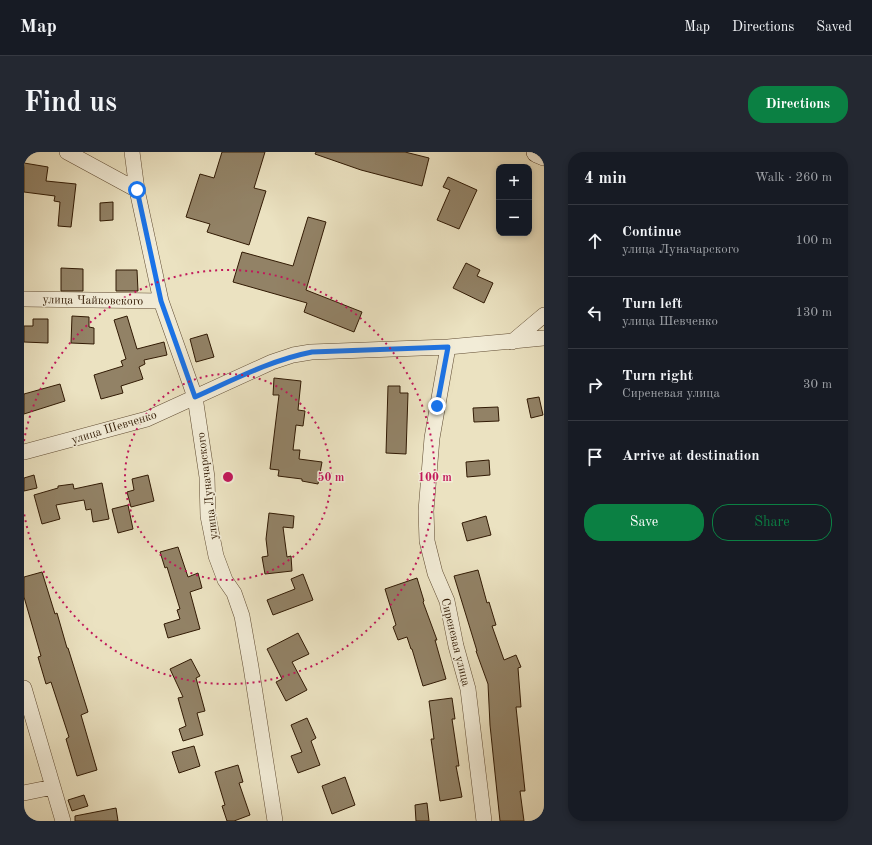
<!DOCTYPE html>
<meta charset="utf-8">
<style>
:root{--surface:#171b24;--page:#242831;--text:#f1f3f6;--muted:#9ea1a6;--line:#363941;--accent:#0b8043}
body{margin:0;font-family:"Old Standard TT",serif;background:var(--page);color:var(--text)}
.controls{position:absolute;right:12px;top:12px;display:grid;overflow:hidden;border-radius:8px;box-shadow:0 2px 6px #0003}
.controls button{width:36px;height:36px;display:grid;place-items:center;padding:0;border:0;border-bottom:1px solid var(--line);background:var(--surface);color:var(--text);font:20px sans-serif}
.stop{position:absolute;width:12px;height:12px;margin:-9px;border:3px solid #1a73e8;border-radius:50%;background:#fff}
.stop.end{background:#1a73e8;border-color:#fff;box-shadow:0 1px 4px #0008}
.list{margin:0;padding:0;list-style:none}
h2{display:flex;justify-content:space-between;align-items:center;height:52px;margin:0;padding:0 16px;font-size:17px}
h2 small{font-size:13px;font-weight:400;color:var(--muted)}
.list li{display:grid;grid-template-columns:26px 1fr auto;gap:12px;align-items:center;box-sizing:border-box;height:72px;padding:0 16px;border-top:1px solid var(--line)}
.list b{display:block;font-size:15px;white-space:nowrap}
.list p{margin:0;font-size:13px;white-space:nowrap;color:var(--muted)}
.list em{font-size:13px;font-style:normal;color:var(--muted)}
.actions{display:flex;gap:8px;padding:12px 16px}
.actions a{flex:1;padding:9px 0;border:1px solid var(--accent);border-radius:16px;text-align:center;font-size:14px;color:var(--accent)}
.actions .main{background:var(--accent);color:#fff}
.icon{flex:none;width:22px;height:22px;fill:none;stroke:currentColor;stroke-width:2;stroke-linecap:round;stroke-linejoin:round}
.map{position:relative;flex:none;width:520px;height:669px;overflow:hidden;border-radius:16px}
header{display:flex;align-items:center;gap:24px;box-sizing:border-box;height:56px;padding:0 20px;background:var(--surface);border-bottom:1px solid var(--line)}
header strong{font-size:19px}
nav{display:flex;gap:22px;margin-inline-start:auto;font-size:14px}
.intro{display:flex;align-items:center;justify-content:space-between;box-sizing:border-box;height:96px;padding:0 24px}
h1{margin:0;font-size:28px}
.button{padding:10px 18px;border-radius:16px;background:var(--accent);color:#fff;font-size:14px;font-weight:700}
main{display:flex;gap:24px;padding:0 24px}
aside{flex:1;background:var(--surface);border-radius:16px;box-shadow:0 2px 6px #0003}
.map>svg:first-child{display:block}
.building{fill:#928266;stroke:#311a04}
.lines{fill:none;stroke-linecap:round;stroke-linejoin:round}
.street-casing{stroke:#604c33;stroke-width:16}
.secondary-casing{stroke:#311a04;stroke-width:22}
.street{stroke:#f2ecd7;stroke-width:15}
.secondary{stroke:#f2ecd7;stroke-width:21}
.route{stroke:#1a73e8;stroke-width:5}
.ring{fill:none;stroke:#c2185b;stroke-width:2;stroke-dasharray:2 4}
.labels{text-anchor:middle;stroke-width:3;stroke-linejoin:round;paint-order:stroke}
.street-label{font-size:12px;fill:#311a04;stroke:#f2ecd7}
.centre{fill:#c2185b;stroke:#f2ecd7;stroke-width:2}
.ring-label{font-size:12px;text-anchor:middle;font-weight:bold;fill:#c2185b;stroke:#f2ecd7;stroke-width:3;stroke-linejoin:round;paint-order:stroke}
</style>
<header>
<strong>Map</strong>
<nav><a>Map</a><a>Directions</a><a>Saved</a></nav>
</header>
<div class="intro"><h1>Find us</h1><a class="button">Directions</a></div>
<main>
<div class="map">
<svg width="520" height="669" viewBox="0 0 520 669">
<rect width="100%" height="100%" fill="#ebe2c1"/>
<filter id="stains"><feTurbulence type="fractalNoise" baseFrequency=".005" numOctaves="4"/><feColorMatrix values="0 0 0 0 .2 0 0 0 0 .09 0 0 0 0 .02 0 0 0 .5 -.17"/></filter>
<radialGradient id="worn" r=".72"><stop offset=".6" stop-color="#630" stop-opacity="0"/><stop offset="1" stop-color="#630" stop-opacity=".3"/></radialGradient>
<path class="building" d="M198,0H241L230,36L242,39L225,93L183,80L186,72L162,65L176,22L190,26Z
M292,0H381L405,6L398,34L337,18L291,2Z
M0,11L24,15L22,29L52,32L47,75L34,74L36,50L30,49L31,44L0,40Z
M424,25L453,38L435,77L413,68L426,38L419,35Z
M89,50V68L76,69V51Z
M284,65L302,70L282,138L338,160L330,180L280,160L283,151L209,130L218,100L269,114Z
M442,111L456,118L453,124L469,131L460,151L429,136Z
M37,116L59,117V139H37Z
M92,118H113L114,139H92Z
M48,164L65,165V175L70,176V192L47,191Z
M103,164L113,197L140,190L143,203L120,208L121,212L115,215L119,227L97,234L99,241L77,247L70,223L99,214L97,209L102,207L90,168Z
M9,167H24V191L0,190V174H9Z
M183,182L190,205L172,210L166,187Z
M250,226L277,229L274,258L281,259L279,274L272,273L269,298H276L275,307L298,310L294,332L278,329V327L254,324L255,318L246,317L255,243H249Z
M36,232L41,249L0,262V242Z
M364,234H376V241H384L382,302L362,301Z
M515,245L519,263L507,266L503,247Z
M474,255L475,269L450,270L449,256Z
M465,308L466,323L443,325L442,310Z
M10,323L13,336L0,339V326Z
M124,323L130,349L107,355L103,340L110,338L108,327Z
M78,331L85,367L69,370L67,357L62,358L60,348L32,353L36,367L18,372L10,343L34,336V334L49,332L50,337Z
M104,353L109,377L94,381L88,357Z
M245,361L270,364L269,376L259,375L263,405L267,404L268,419L241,422L238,405L244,404L242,387Z
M462,364L467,383L443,389L438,371Z
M154,395L164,425L174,421L178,436L166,440L176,477L144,486L140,472L156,467L153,458L156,457L143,415L141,416L136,400Z
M454,418L463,451L465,450L472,473L468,474L480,508L492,503L497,515L494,516L497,555H492L501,639H496L500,669H476L466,573L464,532L452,499H453L430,424Z
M18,420L31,462L33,461L43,496H44L64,560L57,563L73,618L53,624L42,587L45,585L27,530L22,532L14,505L17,504L0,445V425Z
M279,422L289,448L249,463L243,448L271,437L267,427Z
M393,426L400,449L399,450L413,488H411L422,527L399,534L388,497H387L383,485L374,488L369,475L372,473L361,437Z
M274,481L285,502L268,510L283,538L262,549L252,530L258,527L243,497Z
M167,507L176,524L172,526L181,559L173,561L179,583L159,589L155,577L162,574L154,546L159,545L146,517Z
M428,546L431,567H428L435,614H432L438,645L416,649L407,587H410L405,549Z
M283,566L292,586L287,589L296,613L274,621L267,604L278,600L267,573Z
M170,594L176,614L155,621L148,600Z
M214,613L219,630L215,631L226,663L210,669H203L198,654L201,653L191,620Z
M321,625L331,653L308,662L298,634Z
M60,643L64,654L48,659L44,648Z
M403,651L405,669H392L391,653Z
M92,656L94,669H51V664Z"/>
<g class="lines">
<g class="street-casing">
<path id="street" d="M43,0L113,38
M108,0L113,38L137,149L171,245L183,325L184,364L192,404L201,428L210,441L218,464L227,515L251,669
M0,147L137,149
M488,190L520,163
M424,195L408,286L402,359L403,389L411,421L423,449L432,494L444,537L460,669
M0,300L123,267L248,210L269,203L287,200L424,195L520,186
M0,536L39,669
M0,641L29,635"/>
</g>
<g class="secondary-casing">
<path id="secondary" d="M513,0L520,3"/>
</g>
<use href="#street" class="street"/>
<use href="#secondary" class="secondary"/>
</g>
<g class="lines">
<path class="route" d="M113,38L137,149L171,245C209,228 247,208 288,200L424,195L413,254"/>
</g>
<g class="ring">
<circle cx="204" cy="325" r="103"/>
<path d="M0 289A207 207 0 1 1 0 361"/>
</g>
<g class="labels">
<g class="street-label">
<text transform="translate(69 148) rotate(1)" y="4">улица Чайковского</text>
<text transform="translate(90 275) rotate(-17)" y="4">улица Шевченко</text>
<text transform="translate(183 334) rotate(-97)" y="4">улица Луначарского</text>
<text transform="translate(432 490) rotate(76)" y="4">Сиреневая улица</text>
</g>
</g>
<circle cx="204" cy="325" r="6" class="centre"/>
<g class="ring-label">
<text x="307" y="329">50 m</text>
<text x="411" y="329">100 m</text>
</g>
<rect width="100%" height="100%" filter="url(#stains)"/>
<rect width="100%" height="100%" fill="url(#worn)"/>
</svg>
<div class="controls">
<button>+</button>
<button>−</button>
</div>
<div class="stop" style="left:113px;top:38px"></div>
<div class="stop end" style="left:413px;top:254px"></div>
</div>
<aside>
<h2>4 min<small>Walk · 260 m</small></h2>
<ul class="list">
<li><svg class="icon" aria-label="ahead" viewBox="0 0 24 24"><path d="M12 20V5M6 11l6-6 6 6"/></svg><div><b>Continue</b><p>улица Луначарского</p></div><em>100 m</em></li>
<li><svg class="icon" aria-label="left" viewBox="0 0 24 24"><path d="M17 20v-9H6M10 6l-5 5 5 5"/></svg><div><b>Turn left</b><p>улица Шевченко</p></div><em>130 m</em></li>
<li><svg class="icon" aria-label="right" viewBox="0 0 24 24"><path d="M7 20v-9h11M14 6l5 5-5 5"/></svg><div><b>Turn right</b><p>Сиреневая улица</p></div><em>30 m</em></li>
<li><svg class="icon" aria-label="arrive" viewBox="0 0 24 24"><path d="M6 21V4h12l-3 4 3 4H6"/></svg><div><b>Arrive at destination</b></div></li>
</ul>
<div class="actions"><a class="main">Save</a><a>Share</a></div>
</aside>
</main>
